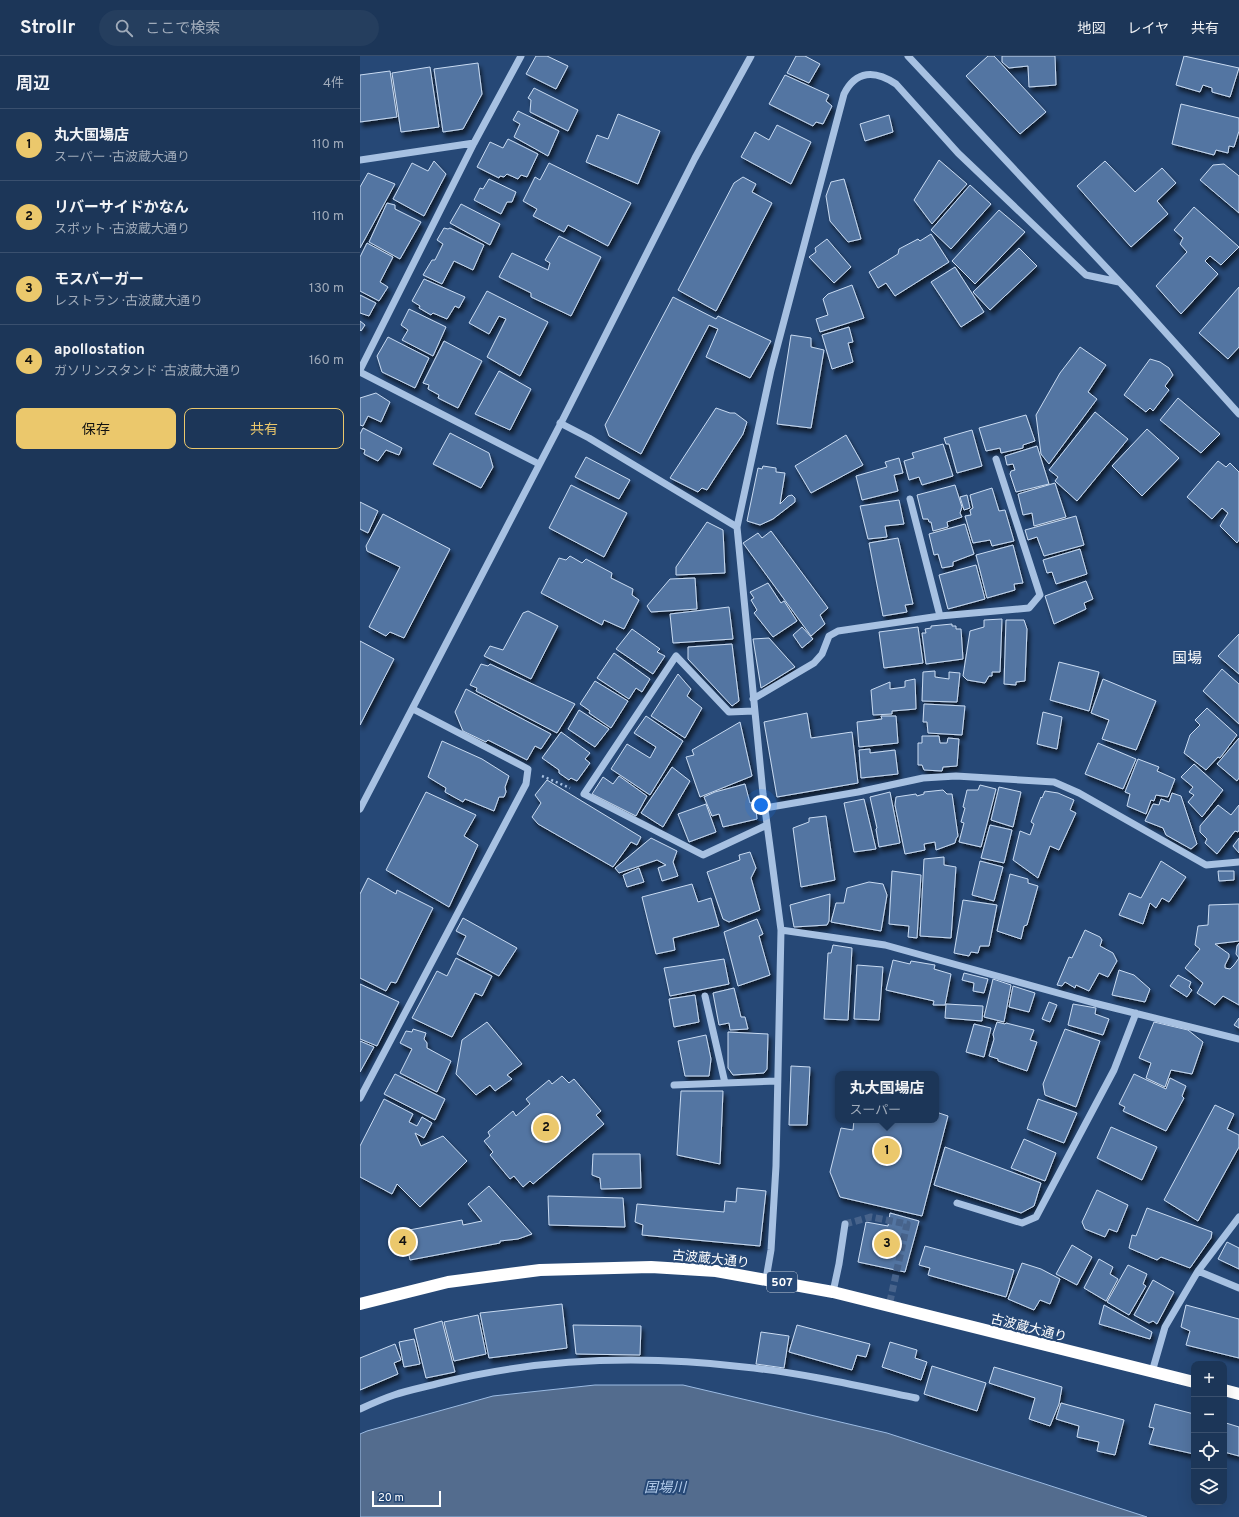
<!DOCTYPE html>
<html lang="ja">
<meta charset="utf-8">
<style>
:root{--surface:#1c3658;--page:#253e5e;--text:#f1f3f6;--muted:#a0abba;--line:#3a506e;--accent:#ebc86c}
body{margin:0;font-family:Overpass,"Noto Sans JP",sans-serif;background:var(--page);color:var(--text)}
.controls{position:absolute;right:12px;bottom:12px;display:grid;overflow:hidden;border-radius:8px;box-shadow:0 4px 16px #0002}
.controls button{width:36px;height:36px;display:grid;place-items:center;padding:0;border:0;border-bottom:1px solid var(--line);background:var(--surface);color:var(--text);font:20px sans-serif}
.scale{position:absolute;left:12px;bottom:10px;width:69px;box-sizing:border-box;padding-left:4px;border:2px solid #fff;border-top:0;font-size:11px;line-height:14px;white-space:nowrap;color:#fff;-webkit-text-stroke:3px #264876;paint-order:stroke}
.you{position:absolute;left:401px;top:749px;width:14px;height:14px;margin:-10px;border:3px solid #fff;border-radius:50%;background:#1a73e8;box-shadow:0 0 0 6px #1a73e833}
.badge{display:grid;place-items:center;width:26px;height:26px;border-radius:50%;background:var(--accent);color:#111;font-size:13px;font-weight:700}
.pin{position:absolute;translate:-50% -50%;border:2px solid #fff;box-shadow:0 1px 4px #0006}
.popup{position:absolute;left:475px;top:1015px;width:104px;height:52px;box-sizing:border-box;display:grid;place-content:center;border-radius:8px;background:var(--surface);filter:drop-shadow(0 1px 3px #0005);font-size:13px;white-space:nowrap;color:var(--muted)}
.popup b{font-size:15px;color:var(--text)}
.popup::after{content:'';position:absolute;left:50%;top:100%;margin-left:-8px;border:8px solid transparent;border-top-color:var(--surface)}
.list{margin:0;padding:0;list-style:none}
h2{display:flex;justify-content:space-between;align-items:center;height:52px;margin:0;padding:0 16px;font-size:17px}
h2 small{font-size:13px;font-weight:400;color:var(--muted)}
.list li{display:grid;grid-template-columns:26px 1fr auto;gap:12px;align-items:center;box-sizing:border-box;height:72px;padding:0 16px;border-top:1px solid var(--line)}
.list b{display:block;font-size:15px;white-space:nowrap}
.list p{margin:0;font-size:13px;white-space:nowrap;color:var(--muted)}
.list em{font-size:13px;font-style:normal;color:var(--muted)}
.actions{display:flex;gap:8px;padding:12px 16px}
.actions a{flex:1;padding:9px 0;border:1px solid var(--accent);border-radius:8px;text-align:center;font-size:14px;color:var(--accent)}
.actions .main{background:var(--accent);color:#111}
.icon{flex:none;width:22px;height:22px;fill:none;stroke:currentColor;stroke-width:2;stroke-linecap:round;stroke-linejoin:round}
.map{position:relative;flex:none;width:879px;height:1461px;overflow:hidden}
header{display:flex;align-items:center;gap:24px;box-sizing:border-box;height:56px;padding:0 20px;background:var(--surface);border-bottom:1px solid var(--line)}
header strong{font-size:19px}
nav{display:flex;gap:22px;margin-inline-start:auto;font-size:14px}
.search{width:280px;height:36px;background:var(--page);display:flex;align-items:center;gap:10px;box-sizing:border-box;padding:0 14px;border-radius:22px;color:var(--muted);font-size:15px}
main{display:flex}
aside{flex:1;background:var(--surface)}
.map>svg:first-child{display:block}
.water{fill:#536c8e;stroke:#9bbbe3}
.building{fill:#5275a2;stroke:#c9dbf2;filter:url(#shadow)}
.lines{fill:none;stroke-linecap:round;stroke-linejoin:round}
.minor-tunnel{stroke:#47638b;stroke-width:7;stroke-dasharray:7 3.5;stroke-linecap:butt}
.path{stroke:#a7c1e2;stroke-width:2.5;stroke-dasharray:2 3;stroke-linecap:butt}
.minor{stroke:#a7c1e2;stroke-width:7}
.highway{stroke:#fff;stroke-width:12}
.labels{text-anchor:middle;stroke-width:4;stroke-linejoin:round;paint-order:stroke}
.shield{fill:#264876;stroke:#bec8d6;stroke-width:1}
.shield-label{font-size:12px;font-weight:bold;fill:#fff}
.street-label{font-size:13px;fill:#fff;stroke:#264876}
.water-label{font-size:14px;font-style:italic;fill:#b2cbea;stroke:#264876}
.quarter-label{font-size:15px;fill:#fff;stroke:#264876}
</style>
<header>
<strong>Strollr</strong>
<div class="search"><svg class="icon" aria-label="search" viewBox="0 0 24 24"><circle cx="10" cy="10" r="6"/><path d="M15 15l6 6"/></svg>ここで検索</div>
<nav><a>地図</a><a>レイヤ</a><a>共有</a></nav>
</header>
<main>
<aside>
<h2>周辺<small>4件</small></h2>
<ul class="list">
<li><span class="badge">1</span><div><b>丸大国場店</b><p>スーパー · 古波蔵大通り</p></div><em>110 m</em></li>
<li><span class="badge">2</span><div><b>リバーサイドかなん</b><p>スポット · 古波蔵大通り</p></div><em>110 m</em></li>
<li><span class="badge">3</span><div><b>モスバーガー</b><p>レストラン · 古波蔵大通り</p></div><em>130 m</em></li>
<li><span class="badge">4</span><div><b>apollostation</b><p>ガソリンスタンド · 古波蔵大通り</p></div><em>160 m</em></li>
</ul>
<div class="actions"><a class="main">保存</a><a>共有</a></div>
</aside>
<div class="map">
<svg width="879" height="1461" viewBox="0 0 879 1461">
<defs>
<filter id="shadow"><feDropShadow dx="2.5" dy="4.5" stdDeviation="2" flood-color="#0009"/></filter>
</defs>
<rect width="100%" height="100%" fill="#264876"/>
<path class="water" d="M235,1329H323L527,1377L787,1461H0V1378L7,1375L133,1340Z"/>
<path class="building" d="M176,0H187L208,10L196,33L166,18Z
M436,0H445L460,8L449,27L427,17Z
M628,0H634L686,56L660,78L606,20Z
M642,0H695L696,29L669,31L668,10L649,12L642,6Z
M824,0L879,12L870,41L852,36V32L843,29L840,36L816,29Z
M118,7L122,38L103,73L83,76L74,13Z
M70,11L79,71L41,76L32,17Z
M30,15L37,61L0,66V19Z
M425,19L469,39L466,45L472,50L463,68L456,66L453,70L409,48Z
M174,32L218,54L208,75L170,56L171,44L168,42Z
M821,48L879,62V75L874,91L869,90L868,97L856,94L854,99L812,88Z
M158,55L199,75L188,100L154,81L160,68L153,64Z
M258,58L300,75L278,128L226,106L237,79L248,83Z
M529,59L533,76L505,85L500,68Z
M417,69L451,86L431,128L381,101L395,76L409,84Z
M148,83L178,98L167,121L161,119L158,123L147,118L144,121L140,120L139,122L117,111L130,86L143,92Z
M579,104L607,128L572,168L554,144Z
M74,105L86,118L64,160L33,143L52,107L68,115Z
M745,105L775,136L802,112L816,127L797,145L808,158L771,191L717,130Z
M189,107L271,147L248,190L208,169L204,176L173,160L177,153L163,145L175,121L180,124Z
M864,108L879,120V157L840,124L853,109Z
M8,117L35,128L0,192V131Z
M383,121L396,128L392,136L412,147L356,255L318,234L374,127Z
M129,123L156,136L152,146H147L141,158L114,144L120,132L123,133Z
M484,123L501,183L488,186L470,165L466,140L471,126Z
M610,129L631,148L591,193L571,174Z
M27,147L35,149V153L61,166L40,203L9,186Z
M101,148L140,168L130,189L90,167Z
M834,151L879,191L861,209L850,200L845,205L858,218L821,258L796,230L827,196L820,188L823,182L814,174Z
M639,154L665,176L615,228L592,205Z
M84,172L88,173L90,172L124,189L113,214L94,205L82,228L63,219L72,204H75L83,188L77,184Z
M571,178L589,206L535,240L526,227L518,232L509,216L538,198L539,193L558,183L560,185Z
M199,180L241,201L211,260L171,241V237L139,221L152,197L188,214L190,207L185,204Z
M467,183L491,211L474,227L449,201L456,196L455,192Z
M7,187L33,201L20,226L28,231L19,245L0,235V201Z
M659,192L677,210L630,254L613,236Z
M595,211L624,256L601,271L571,226Z
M64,223L105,241L99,252L95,250L87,263L73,257L71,259L59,252L60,250L52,245Z
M492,229L504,262L460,276L456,263L468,259L463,243L468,238Z
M879,231V291L868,303L839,277Z
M127,235L188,266L160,320L127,301L146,263L139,260L129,278L109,267Z
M0,239L16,247L9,260L0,257Z
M313,241L356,263L358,260L411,285L390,322L346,301L358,273L349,269L281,398L249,380L245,369Z
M49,253L86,271L73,300L42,284L48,274L41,269Z
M0,265L5,269L1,275L0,274Z
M489,271L493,286L488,287L493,306L472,313L462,279Z
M431,279L451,282V291L464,294L451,372L417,368Z
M28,281L69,302L55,332L22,316L17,300Z
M84,285L122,305L98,352L78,342L79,339L68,333L69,329L63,327Z
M720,291L746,309L728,336L737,343L689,408L681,398L676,359L700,317Z
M790,303L800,306L809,312L813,319L805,330L809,334L793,355L790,352L786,356L764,339Z
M139,315L171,333L150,374L115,358Z
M16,337L30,346L21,366L8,360L3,370L0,369V342Z
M818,342L860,378L841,397L800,364Z
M356,352L370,357H375L387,366L383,378L347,434L342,432L338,436L310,422Z
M735,356L768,383L717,445L695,425L698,421L689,414Z
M666,359L675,385L663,389V392L641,397L640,392L626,395L619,372Z
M3,372L42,392L39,399L26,394L18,405L4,398L5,394L0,392V378Z
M787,373L819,402L782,440L752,410Z
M612,374L622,410L597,417L589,388H586L584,382Z
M90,377L129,397L133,411L121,432L73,408Z
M486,379L503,409L451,437L435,410Z
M583,388L593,420L562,429L559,421L549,424L544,405L554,402L552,397Z
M677,390L689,428L656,436L650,418L651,415L655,414L653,408L647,409L645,400Z
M226,401L270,424L259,443L215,421Z
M539,402L543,417L534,419L538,435L502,444L496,420L527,411L525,406Z
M858,405L866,411L870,407L879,416V484L877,487L860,470L868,457L862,452L852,463L827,441Z
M403,410L416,412V416L425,417L420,448L428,440L432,439L435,442V446L413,463L400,469L387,465L398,412L402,413Z
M695,427L706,461L674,470L672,457L663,459L658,438Z
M211,429L267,457L244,501L189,472Z
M595,429L602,451L600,457L602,461L587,466L588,471L573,475L571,466H569L568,463H563L557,439Z
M632,432L639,455L645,454L654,485L632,490L630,484L613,487L605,460L611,459L610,454L613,452L610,439Z
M607,439L610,452L604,454L600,441Z
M539,444L544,468L525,470L527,481L508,483L500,450Z
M0,446L18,455L8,477L0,473Z
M23,458L90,493L44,582L30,576L26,580L9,571L40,511L7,495L6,490Z
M716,460L724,489L684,500L677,481L668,484L665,474Z
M347,466L363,474L365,517L316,519V511Z
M605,468L614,498L593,506V510L582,512L578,498L574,499L569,478Z
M411,475L468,552L460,559L465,568L451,580L383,487L398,477L402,482Z
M538,482L553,548L545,549L547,556L523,560L509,487Z
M653,489L663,527L654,528L655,534L627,542L616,499Z
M720,493L727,518L696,528L692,516L687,517L683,504Z
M210,500L222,507L226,503L252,517L251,522L273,533L272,539L279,544L264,573L244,564L242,569L181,537L199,502L206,504Z
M616,509L625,543L588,553L579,519Z
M335,522L337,553L291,556L287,550L310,523Z
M726,525L733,543L724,547L726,553L694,568L685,540Z
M408,527L421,547L424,545L437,565L413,581L394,557L397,554L391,544L394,542L390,536Z
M369,551L373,583L313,587L310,558Z
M168,555L198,570L171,623L124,600L130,590L143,594L163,557Z
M642,563L640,616H632V620H629L625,627L607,624L603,620L610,575L624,571V564Z
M646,564H664L667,573L665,625L656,626V629L644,628Z
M592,568V570H596V573H601L603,603L566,608L562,577H566L565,573L571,572V570Z
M442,571L453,583L442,592L433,579Z
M558,571L563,607L524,612L519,576Z
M272,573L300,593L297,596L305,600L293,618L256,593Z
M879,578V618L858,600Z
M409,582L435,611L401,632L393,583Z
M0,585L34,603L0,669Z
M372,588L379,645L372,650L328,603V591Z
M254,597L290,623L282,636L276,632L269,643L237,622Z
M699,606L739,616L729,655L690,644Z
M121,608L128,610L130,608L215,648L197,677L116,635L117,632L110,629Z
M862,613L879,628V668L843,635Z
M575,615V621L589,623V616L600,617L597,646L562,645L563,616Z
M318,618L331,633L327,640L342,652L325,682L291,660Z
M555,623L556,653L532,655V658L513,659L511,634L530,626V633L545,631V625Z
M743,623L796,645L776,694L742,683L749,664L731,657Z
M235,625L268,645L251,672L229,657L230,655L220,648Z
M106,633L191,678L181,693L175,690L167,704L128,684L126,686L103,675L95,656Z
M564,648L605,650L602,679L568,677L567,666H563Z
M847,652L877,679L860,702L858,701L846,714L824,697L830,679L840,669L835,664Z
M219,654L249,673L235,691L208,673Z
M683,656L702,661L697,693L677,688Z
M447,657L451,682L492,676L498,727L417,741L404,666Z
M286,660L323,685L290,739L251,713L267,688L290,702L296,691L274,677Z
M521,660H536L538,687L499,691L497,666L522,663Z
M380,666L392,720L340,741L326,701L334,699L332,694Z
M201,676L230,697L225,703L230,707L217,725L211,722L209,724L199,717V714L182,702Z
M562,680H579L580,687H587L588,682L599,683L597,710L583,711L582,715L564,714L562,709H558V687H562Z
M879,682V722L877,725L857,708Z
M82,685L122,703L149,720L145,731L146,736L144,741H139L134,755L105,743L103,746L85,736L86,732L68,721Z
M738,687L776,703L763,733L725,718Z
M510,693V697L535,694L538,718L501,722L499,694Z
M778,703L799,711L797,715L815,723L808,741L796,739L794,745L791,744L786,758L767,750L770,738L765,736Z
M834,708L863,734L842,761L828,746L834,739L829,736L833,731L821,721Z
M312,711L330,725L303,771L281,757Z
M259,720L287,740L276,760L232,738L243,721L253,728Z
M187,724L281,781L277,789L271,786L253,811L178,768L172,761L181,747L175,739Z
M385,728L390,747L395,746L397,763L363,771L359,758L352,760L344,741L355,736Z
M620,729L636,733L621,791L599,786L604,767L601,766L605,752L603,751L607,734H618Z
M639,731L661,736L653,771L631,764Z
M583,734L587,738H592L598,780L596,783L595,787L576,794L575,786L564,788L565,794L545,798L535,749L536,741L556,738L557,740L564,738V736Z
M685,735L698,737L714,744L710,754L716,757L699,794L690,790L678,822L653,804L660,775L670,779L674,768L671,766L681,741L682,742Z
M66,736L116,759L104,780L118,789L89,851L26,814Z
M530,736L540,787L519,791L516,773L517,772L510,741Z
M812,737L821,740L837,788L831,793L806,779L803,772L785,765L793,748L799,749L801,743L809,746Z
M504,743L516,793L494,796L484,747Z
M346,748L356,776L329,786L318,758Z
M858,749L871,759L879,749V774L878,776L875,775L857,798L845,787L847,783L840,776V770Z
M466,760L475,824L441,831L433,772L449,766V762Z
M630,769L652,774L644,807L621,802Z
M291,782L317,795L313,806L318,820L302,825L298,812L306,809L297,804L259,817L255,812Z
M879,782V797L873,790Z
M390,796L396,812L391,822L400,854L369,866L363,863L347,816L380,804L379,799Z
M584,801V809L596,811L591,882L560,880L564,803Z
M620,805L643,811L634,845L612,839Z
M801,805L826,821L809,846L802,842L796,852L790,847L783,868L759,859L769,837L781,842Z
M279,812L284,826L267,831L263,819Z
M532,815L561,819L557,882L548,881L549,870L529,868Z
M858,815H874V824L859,825Z
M650,818L668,823V827L678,830L667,869L664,870L661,883L637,875Z
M8,822L36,838L37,834L73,852L36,927L31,926L26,935L0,922V838Z
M509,826L523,828L527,839L521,875L471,866L476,847H484L487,832Z
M332,828L338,846L351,842L359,870L313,882L315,894L296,898L282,841Z
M470,838L469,865L467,869L434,871L430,849Z
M603,844L637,849L629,890H620L618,897L611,896L609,900L594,897Z
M879,848V885L855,888L869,898V901L865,909V912L870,913L874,909L879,902L876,898L877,890L879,887V949L863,940L855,949L837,937L843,927L825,912L840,893L835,889L838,870L848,869L849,849Z
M103,862L157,892L139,920L97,898L106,880L96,875Z
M397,863L403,878L399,880L410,919L378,930L364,876Z
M725,874L740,881L742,884L740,890L753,897L757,905L748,921L739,917L729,935L716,929L715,932L705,926L702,930L697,929L709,901L712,902Z
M473,889L492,892L488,964L464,963L468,897H471Z
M96,902L132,920L122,940L115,937L92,981L52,962L77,915L87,920Z
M364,903L369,928L310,940L304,912Z
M533,904L550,908L551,905L575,909L574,913L591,918L585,949H573L574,945L526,934Z
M497,909L523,911L519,964L494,963Z
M759,914L774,919L790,933L785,946L752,939Z
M604,917L628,923L624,937L613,935L614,927L602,924Z
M818,919L831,926L829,931L832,934L827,941L810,930Z
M633,923L651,929L644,966L624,961Z
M0,928L39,946L17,990L0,983Z
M653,930L675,937L669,956L649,951Z
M374,932L381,961H385L388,973L370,974L369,967L359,969L353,937Z
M335,939L339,966L314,971L309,943Z
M689,946L697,949L690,966L682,963Z
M586,948L623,950L622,965L585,962Z
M713,948L736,952L735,958L749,963L743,979L708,969Z
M879,962V972L874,969Z
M127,966L162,1008L147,1019L152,1023L135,1035L130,1029L116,1039L96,1018L102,984Z
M637,966L645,968L646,967L674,974L670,984L677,986L667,1015L638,1005V1003L629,1000L634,983L633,978Z
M794,966L828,974L843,986L832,1018L811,1014L805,1031L786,1022L791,1007L779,1002Z
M614,968L631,972L624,1001L606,996Z
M53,973L66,977L64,983L67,987V992L91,1005L77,1036L40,1017L52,993L40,987L46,975L52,976Z
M705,973L740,985L716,1051L685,1039L683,1028Z
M368,976L408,978L407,1013L404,1017L373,1019L368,1012Z
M346,979L351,1003L349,1020H325L318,985Z
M0,985L14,991L0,1016Z
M431,1010L450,1011L447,1069H429Z
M35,1018L85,1043L75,1064L24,1038Z
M774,1018L806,1033L810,1022L826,1030L822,1040L824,1042L806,1075L763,1055L765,1051L759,1048Z
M202,1020L209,1027L214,1023L241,1055L236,1059L244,1068L173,1128L170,1125L163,1131L154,1120L150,1123L130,1099L133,1096L124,1085L130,1080L128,1076L153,1055L156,1060L170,1048L166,1043L189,1024L192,1028Z
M321,1035H363L360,1108L317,1099Z
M24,1043L53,1058L49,1066L57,1070L62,1061L72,1067L64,1082L55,1077L61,1090L83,1080L107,1105L60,1151L37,1128L32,1138L0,1121V1090Z
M678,1043L717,1057L704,1087L667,1073Z
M855,1049L874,1058L867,1073L879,1079V1091L838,1165L804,1144Z
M576,1056L588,1060L562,1160L480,1141L470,1116L481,1072L493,1074L494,1064H529L535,1065V1064H556L569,1066V1064H576Z
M751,1071L797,1091L782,1124L737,1102Z
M664,1083L696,1097L685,1125L651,1112Z
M585,1091L681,1127L674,1150L661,1157L574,1129Z
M233,1098H280L281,1132L241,1133L240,1122L232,1119Z
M129,1130L172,1178L158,1183L140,1185V1187L50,1204L44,1175L102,1164L103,1169L122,1165L108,1148Z
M377,1132L406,1135L400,1190L282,1179L283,1169L275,1166L277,1148L364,1156L365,1145L376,1146Z
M737,1134L768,1149L757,1176L749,1173L745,1181L725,1173L722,1166Z
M188,1140L263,1142L265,1171L189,1169Z
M787,1152L852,1176L851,1182L830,1212L801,1201L797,1204L769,1192L772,1179L776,1180Z
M530,1157L559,1165L545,1216L498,1206L506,1166L528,1170Z
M867,1186L879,1192V1213L858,1203Z
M712,1189L732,1201L717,1229L696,1218Z
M565,1190L654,1214L646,1241L568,1219L570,1212L559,1209Z
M739,1203L753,1211L750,1218L758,1223L746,1245L724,1232Z
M662,1207L681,1213L700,1223L690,1248L680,1244L674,1254L648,1243Z
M768,1209L787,1218L783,1228L786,1230L769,1259L747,1246Z
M793,1224L814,1236L797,1268L793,1265L789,1267L774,1259Z
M202,1248L207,1292L129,1302L120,1257Z
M744,1249L792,1276L790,1283L739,1268Z
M826,1249L879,1263V1302L826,1289L830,1275L821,1271Z
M118,1259L126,1298L94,1305L84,1266Z
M82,1265L95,1316L66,1322L54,1273Z
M213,1269L281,1270L280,1299L216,1298Z
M437,1269L510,1288L506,1301L497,1299L492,1314L429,1296Z
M401,1276L429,1280L424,1312L396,1308Z
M54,1283L60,1308L44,1311L39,1286Z
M530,1286L557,1294L555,1302L567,1306L561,1324L522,1311Z
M35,1288L41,1304L34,1307L38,1318L0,1334V1302Z
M572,1310L626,1327L617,1355L564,1338Z
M634,1311L702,1331L699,1348L690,1370L669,1363L675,1342L629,1327Z
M701,1347L764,1364L755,1399L737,1395L739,1386L717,1381L719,1370L696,1363Z
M795,1348L834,1358V1398L789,1388L794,1372L789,1371Z
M866,1367L879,1371V1400L864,1396V1375Z"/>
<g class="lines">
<path class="minor-tunnel" d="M485,1168L511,1161L547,1168L529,1250"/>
<path class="path" d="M182,720L210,732"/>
<path class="minor" d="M548,0L770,237L879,358
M0,104L114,87
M0,314L114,87L161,0
M0,316L179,408
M200,367L229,382L377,471
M550,443L580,560
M393,643L454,607L462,598L469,580L478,575L580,560L669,552L680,539L636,403
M394,655L369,656L316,600L224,738L343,799L407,769
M405,752L498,736L563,722L596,720L694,726L719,737L846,809L879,806
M0,753L202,365L335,102L391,0
M421,874L525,889L734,947L879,983
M345,940L365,1027
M314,1029L417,1025
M0,1042L166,728L168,713L53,653
M597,1147L662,1167L676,1161L754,1014L776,957
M838,1215L879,1232
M406,1223L411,1194L416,1110L421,874L403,738L377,471L411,314L484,38C496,14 515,14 536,28L598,97L726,219L759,226
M473,1236L479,1208L485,1168
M792,1316L805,1271L838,1215L879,1161
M0,1353C11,1348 22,1343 34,1339C49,1334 65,1331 80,1327C179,1302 283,1299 384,1311C442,1317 499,1330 556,1342"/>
<path class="highway" d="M0,1248L88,1226L180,1214L291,1211L356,1215L473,1236L834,1326
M864,1334L879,1338"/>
</g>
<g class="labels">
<rect class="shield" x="407" y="1216" width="30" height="20" rx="3"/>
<g class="shield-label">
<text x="422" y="1230">507</text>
</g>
<g class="street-label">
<text transform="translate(351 1202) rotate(6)" y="5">古波蔵大通り</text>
<text transform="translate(669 1271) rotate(14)" y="5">古波蔵大通り</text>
</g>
<g class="water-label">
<text x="305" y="1436">国場川</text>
</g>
<g class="quarter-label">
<text x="827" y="607">国場</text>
</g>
</g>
</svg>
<div class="controls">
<button>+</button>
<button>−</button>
<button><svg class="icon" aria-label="locate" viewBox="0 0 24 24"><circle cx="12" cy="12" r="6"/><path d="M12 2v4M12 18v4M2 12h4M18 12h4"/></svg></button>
<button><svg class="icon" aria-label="layers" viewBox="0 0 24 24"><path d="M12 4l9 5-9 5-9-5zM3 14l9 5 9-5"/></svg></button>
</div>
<div class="scale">20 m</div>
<div class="you"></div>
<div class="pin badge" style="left:527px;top:1095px">1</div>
<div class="popup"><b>丸大国場店</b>スーパー</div>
<div class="pin badge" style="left:186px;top:1072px">2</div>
<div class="pin badge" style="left:527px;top:1188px">3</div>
<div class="pin badge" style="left:43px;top:1186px">4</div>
</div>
</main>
